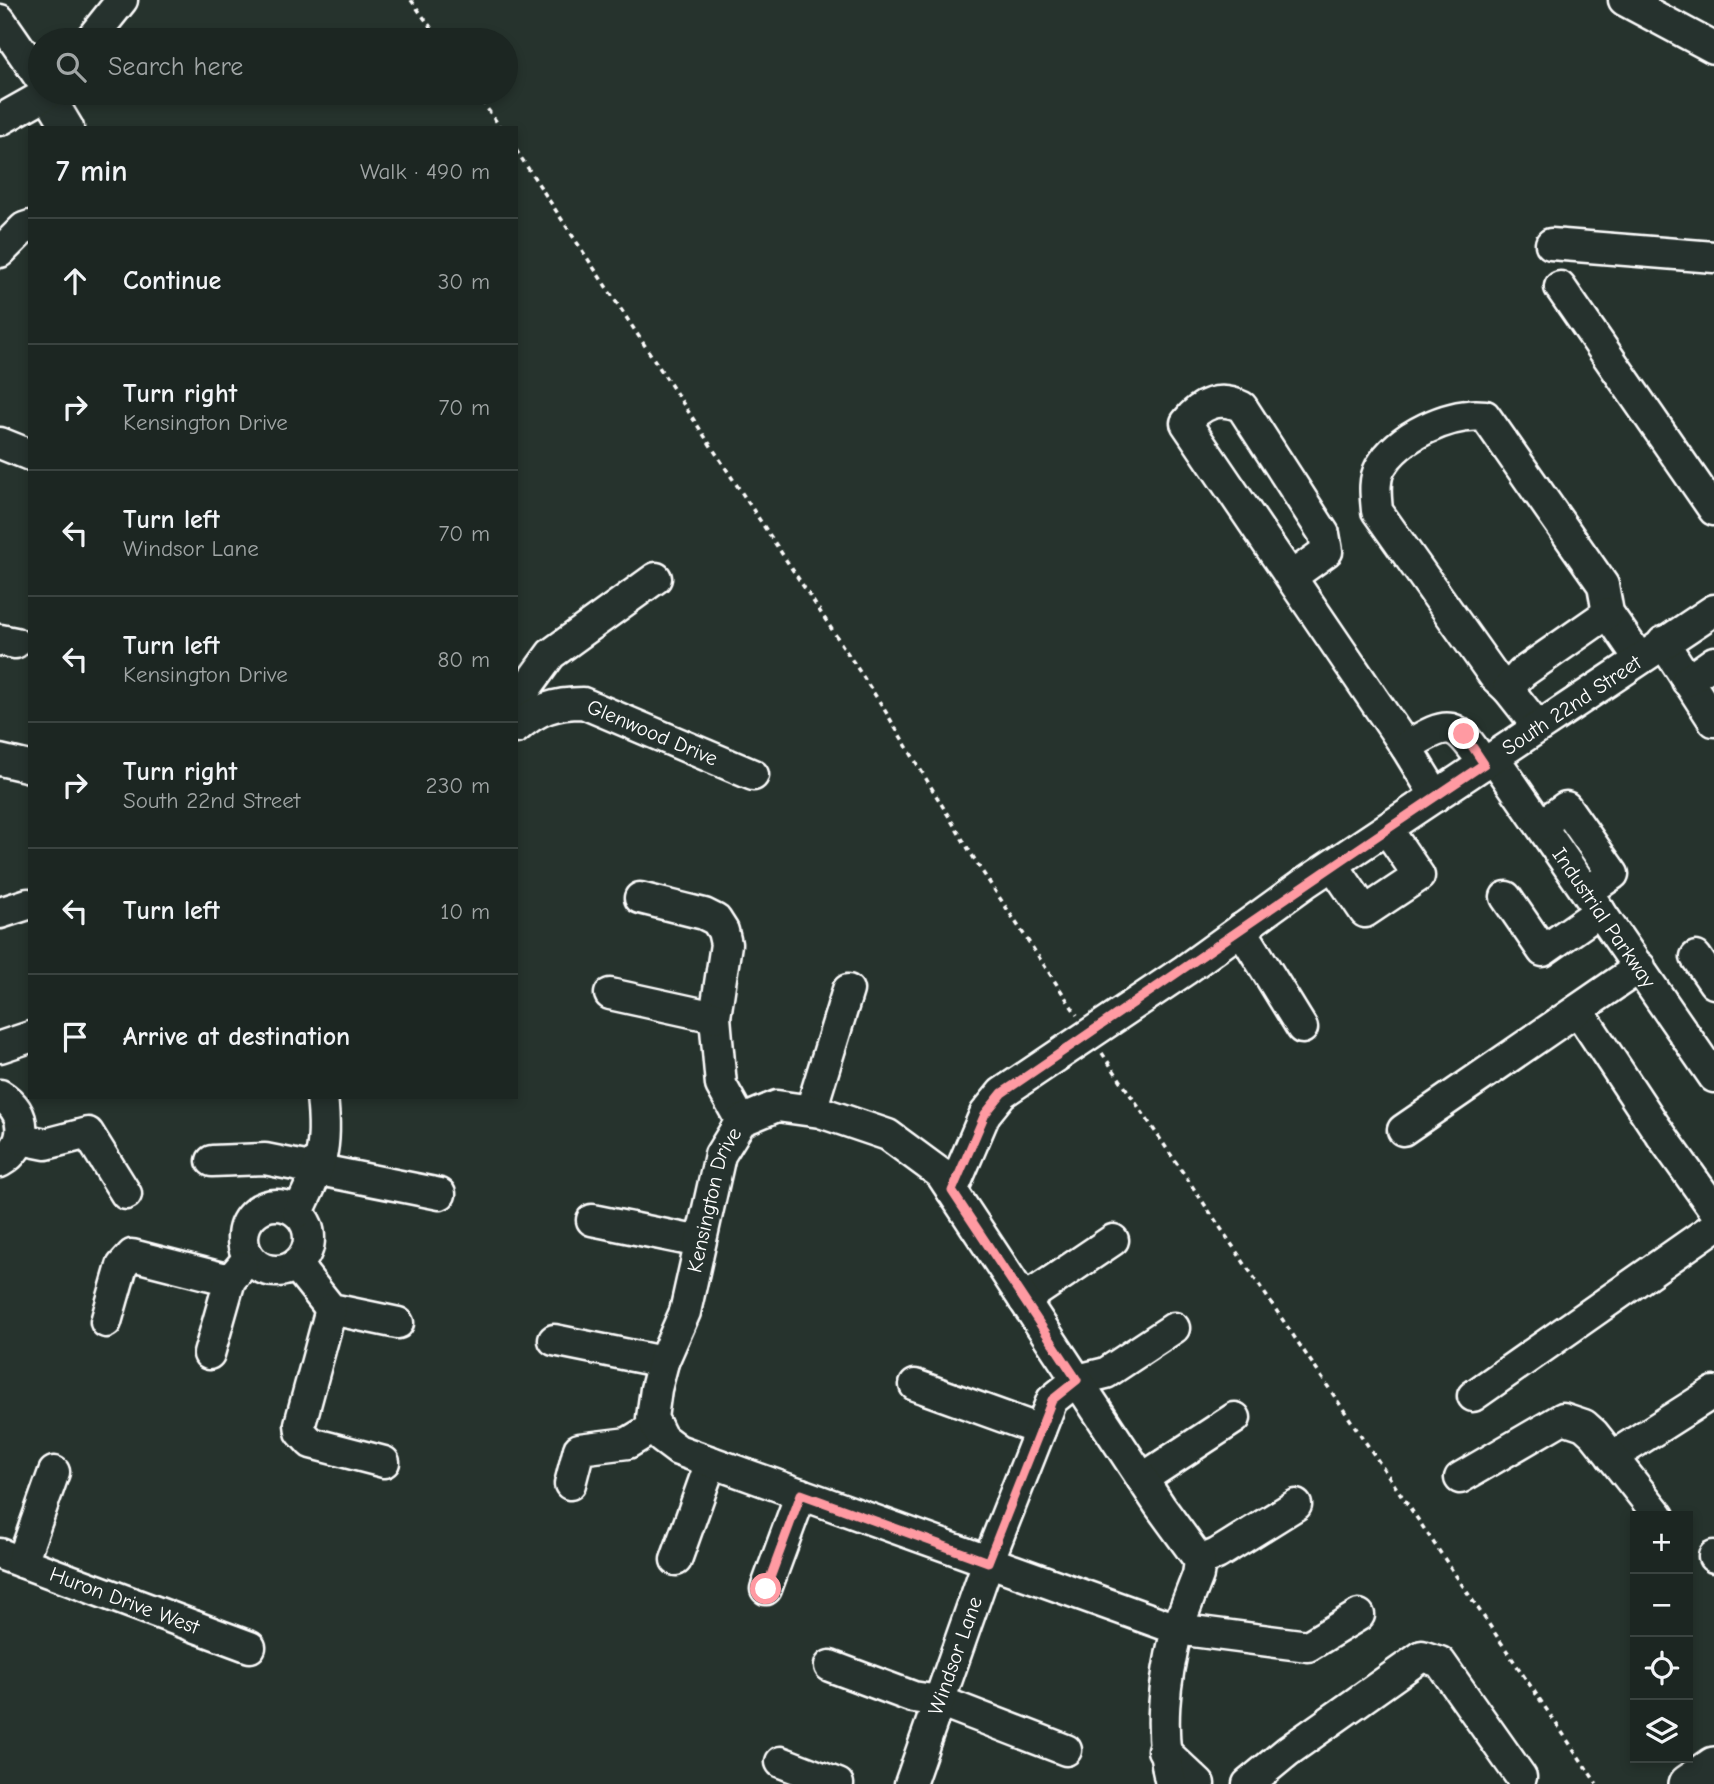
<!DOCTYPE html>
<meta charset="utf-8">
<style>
:root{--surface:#1c2622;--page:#252e2a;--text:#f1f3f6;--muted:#a0a5a5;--line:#3a4340}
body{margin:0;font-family:"Comic Neue",sans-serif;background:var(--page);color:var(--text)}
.controls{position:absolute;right:21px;bottom:21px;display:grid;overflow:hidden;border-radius:0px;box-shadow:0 4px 10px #0003}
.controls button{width:63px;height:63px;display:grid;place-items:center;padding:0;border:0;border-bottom:2px solid var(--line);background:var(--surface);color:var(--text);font:35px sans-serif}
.stop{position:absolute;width:21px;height:21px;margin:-16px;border:5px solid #ff9aa2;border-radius:50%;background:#fff}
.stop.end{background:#ff9aa2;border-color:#fff;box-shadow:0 2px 7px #0008}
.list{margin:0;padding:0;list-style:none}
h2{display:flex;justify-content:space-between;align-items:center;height:91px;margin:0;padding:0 28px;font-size:30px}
h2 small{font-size:23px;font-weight:400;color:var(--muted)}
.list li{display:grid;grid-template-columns:46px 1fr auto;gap:21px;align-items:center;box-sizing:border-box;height:126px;padding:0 28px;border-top:2px solid var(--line)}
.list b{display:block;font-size:26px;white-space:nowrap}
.list p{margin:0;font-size:23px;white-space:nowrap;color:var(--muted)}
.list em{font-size:23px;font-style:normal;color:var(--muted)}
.icon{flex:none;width:38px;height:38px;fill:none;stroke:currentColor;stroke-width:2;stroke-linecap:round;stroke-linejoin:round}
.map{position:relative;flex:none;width:1714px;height:1784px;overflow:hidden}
.search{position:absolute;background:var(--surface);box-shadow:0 4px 10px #0003;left:28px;top:28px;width:490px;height:77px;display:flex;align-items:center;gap:18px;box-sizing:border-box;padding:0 24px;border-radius:38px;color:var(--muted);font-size:26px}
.panel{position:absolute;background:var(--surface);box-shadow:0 4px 10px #0003;left:28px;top:126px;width:490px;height:973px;border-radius:0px}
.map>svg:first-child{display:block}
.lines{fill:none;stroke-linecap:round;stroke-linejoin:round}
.minor-casing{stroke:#fff;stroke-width:35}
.major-casing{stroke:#fff;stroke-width:42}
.path{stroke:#fff;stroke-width:3.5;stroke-dasharray:5 5;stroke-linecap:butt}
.minor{stroke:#26332d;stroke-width:30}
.major{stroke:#26332d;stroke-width:37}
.route{stroke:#ff9aa2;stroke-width:9}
.labels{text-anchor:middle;stroke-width:7;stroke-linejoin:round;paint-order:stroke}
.street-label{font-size:21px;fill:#fff;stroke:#26332d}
</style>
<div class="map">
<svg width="1714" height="1784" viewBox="0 0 1714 1784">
<rect width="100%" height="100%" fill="#26332d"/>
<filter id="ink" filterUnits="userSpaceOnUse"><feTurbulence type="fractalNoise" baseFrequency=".0143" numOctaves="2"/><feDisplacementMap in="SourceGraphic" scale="14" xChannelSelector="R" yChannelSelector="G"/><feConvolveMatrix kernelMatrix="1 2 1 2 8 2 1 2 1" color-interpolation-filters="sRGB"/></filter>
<g filter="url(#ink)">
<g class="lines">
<g class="minor-casing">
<g id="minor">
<path d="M1624,0L1714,48"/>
<path d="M0,20L40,78"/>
<path d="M90,40L122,0"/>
<path d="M47,93L68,128"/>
<path d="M0,120L48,93"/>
<path d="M1551,244L1714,257"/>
<path d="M0,252L24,228L30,226"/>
<path d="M1560,287L1714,510"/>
<path d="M0,443L30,455"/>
<path d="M1291,577L1327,551L1324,534L1242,407C1220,396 1201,403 1186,423L1406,747"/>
<path d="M0,640L15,643"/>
<path d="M1663,642L1714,721"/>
<path d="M1687,681L1714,662"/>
<path d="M1508,689L1494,676L1377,511C1376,497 1373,481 1380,468C1398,436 1450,412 1485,416L1603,585L1608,613L1639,658"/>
<path d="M516,702L551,654L656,578"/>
<path d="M1538,727L1508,689L1522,673L1608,613"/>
<path id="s1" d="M516,728C537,709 555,703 583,703L753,775"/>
<path id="s2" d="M1494,758L1714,1077"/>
<path d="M0,760L30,767"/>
<path d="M1436,796L1406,747C1451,719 1455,721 1484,764"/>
<path d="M1541,825L1566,807L1613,874L1587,892"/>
<path d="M1333,865L1365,912L1419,876L1387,829"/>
<path d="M1506,897L1543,951L1600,911"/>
<path d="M640,898L704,914L716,920L723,931L726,944L715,1017L721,1085L741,1121"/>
<path d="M0,913L28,904"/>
<path d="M1241,929L1302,1028"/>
<path d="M1696,957L1714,983"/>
<path d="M610,994L715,1017"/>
<path d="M1578,1010L1654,1125L1714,1209"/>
<path d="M0,1047L30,1037"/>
<path d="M0,1095C28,1112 29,1145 0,1162"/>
<path d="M811,1110L848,990"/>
<path d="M1403,1130L1640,967"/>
<path d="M21,1139L46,1144L88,1133L126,1194"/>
<path d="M212,1161L265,1159L440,1194"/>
<path id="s3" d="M952,1191L985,1114L1002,1093L1185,970L1305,883L1714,610"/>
<circle cx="276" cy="1238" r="33"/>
<path d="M298,1212C321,1165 328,1150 322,1097"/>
<path d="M592,1220L700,1242"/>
<path d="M296,1265L331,1309L398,1323"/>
<path d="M1024,1300L1113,1240"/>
<path d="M331,1309L300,1424L301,1432L311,1443L384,1462"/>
<path d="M106,1322L122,1266L132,1255L230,1280"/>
<path d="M554,1340L663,1362"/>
<path d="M209,1354L230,1280L242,1266"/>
<path d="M915,1385L1040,1430"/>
<path d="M1473,1396L1714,1227"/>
<path d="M1612,1457L1714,1392"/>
<path d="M1460,1478L1563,1418L1584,1425L1594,1434L1659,1516"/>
<path d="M1142,1479L1235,1418"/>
<path d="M570,1484L579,1449L628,1443L656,1426"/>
<path id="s4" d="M0,1554L250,1647"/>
<path d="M1714,1556V1557"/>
<path d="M676,1560L711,1462"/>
<path d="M1200,1561L1217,1554L1296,1505"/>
<path d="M22,1562L54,1472"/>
<path d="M766,1589L801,1494"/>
<path d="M830,1666L913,1697L939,1701L1066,1750"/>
<path d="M1163,1750L1199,1784"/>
<path d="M781,1762L838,1784"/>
<path id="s5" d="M910,1784L988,1562L1052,1400L1077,1380L1106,1373L1174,1328"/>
<path id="s6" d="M1171,1784C1158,1731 1164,1681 1177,1629L678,1450L662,1438L652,1418L656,1389L663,1362L685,1312L720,1155L741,1121L777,1106L820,1112L888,1135L941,1174L1160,1506L1200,1561L1198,1575L1177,1629L1308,1646L1359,1615"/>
<path d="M1248,1784L1288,1751L1422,1656L1440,1662L1521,1777"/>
</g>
</g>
<g class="major-casing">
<path id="major" d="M1688,1784L1714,1766"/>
</g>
<path class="path" d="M411,0L440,40
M476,93L501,128
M516,150L881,704L978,865L1077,1015
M1102,1053L1597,1784"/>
<use href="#minor" class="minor"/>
<use href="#major" class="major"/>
</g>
</g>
<g class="lines" filter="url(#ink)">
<path class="route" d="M766,1589L801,1494L988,1562L1052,1400L1077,1380L952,1191L985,1114L1002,1093C1163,983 1322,872 1484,764L1464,734"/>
</g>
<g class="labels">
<g class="street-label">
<text dy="7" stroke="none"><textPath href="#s3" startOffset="800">South 22nd Street</textPath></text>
<text dy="7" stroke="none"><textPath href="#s1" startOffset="149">Glenwood Drive</textPath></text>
<text dy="7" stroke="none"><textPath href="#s2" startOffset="194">Industrial Parkway</textPath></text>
<text dy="7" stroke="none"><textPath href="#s6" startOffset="957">Kensington Drive</textPath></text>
<text dy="7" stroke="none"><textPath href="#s4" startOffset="133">Huron Drive West</textPath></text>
<text dy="7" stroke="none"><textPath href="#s5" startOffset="136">Windsor Lane</textPath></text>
</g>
</g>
</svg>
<div class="controls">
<button>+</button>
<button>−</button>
<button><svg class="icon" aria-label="locate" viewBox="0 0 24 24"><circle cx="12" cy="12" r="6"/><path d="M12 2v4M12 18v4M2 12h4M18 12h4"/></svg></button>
<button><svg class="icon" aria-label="layers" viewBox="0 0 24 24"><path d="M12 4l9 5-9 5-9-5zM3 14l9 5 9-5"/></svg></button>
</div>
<div class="stop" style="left:766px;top:1589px"></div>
<div class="stop end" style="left:1464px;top:734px"></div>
<div class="search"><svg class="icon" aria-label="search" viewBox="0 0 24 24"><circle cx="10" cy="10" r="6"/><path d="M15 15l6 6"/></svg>Search here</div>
<section class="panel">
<h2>7 min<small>Walk · 490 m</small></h2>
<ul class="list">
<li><svg class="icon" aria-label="ahead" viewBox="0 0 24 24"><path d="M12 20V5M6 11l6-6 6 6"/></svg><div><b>Continue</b></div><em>30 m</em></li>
<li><svg class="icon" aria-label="right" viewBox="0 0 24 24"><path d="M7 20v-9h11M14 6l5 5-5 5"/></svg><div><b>Turn right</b><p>Kensington Drive</p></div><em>70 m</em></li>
<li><svg class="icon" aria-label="left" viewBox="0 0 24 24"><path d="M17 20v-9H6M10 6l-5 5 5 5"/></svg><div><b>Turn left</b><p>Windsor Lane</p></div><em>70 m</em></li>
<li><svg class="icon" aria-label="left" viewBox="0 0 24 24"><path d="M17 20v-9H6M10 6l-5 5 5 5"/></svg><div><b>Turn left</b><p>Kensington Drive</p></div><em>80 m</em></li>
<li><svg class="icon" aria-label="right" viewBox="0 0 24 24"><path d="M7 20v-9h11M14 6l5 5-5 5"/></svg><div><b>Turn right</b><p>South 22nd Street</p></div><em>230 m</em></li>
<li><svg class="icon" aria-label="left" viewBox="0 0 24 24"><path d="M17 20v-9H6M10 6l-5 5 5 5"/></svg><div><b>Turn left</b></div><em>10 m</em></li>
<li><svg class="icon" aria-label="arrive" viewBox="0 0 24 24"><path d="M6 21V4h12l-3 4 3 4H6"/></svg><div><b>Arrive at destination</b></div></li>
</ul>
</section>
</div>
